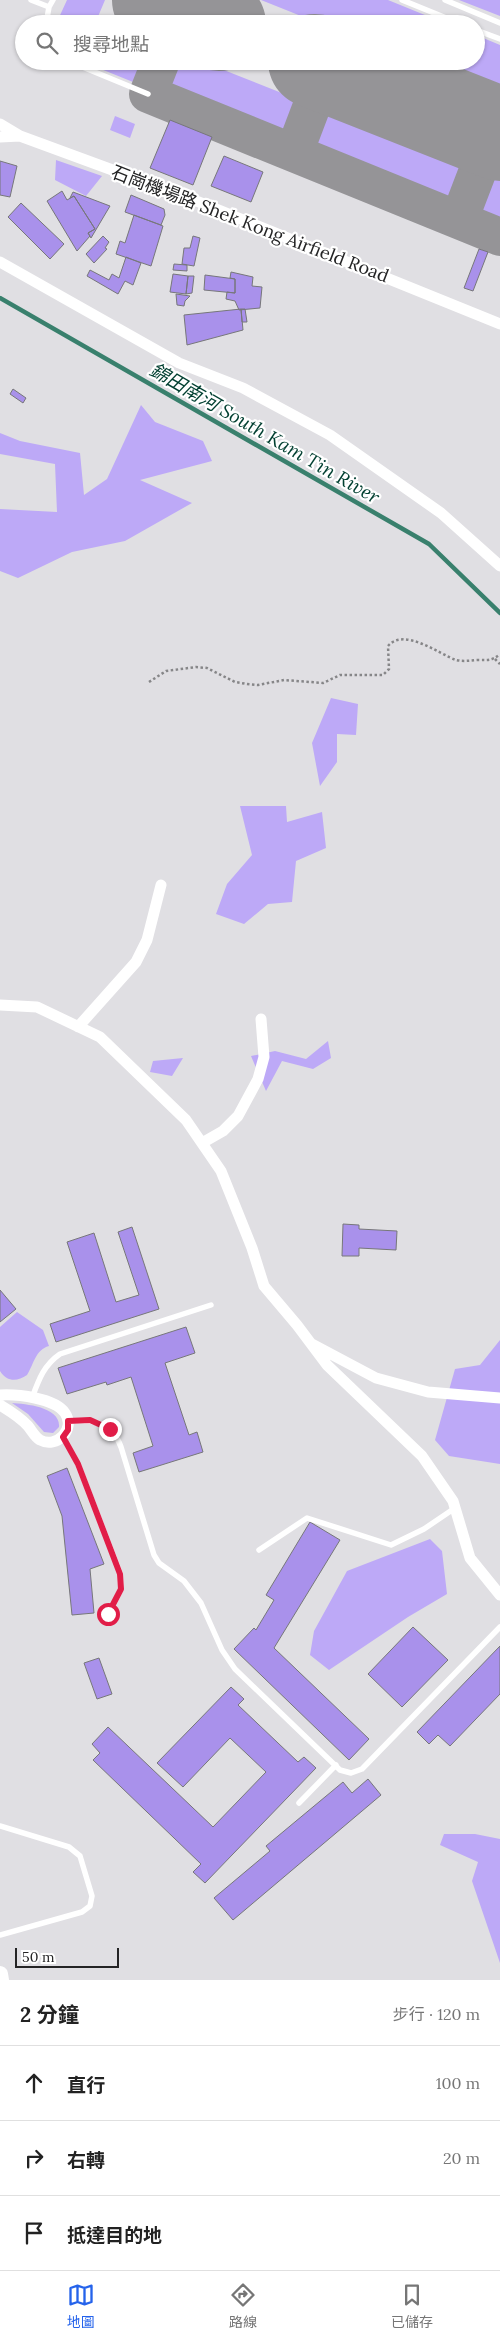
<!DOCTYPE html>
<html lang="zh-TW">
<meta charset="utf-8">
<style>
:root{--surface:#fff;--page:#f2f2f2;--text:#222;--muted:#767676;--line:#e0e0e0;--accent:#2563eb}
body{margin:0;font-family:Lora,"Noto Sans TC",serif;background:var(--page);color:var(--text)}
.scale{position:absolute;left:15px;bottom:12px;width:104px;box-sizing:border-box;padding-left:5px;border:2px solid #242425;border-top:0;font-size:14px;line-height:18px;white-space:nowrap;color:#242425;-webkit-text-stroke:4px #fff;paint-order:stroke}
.stop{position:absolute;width:15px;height:15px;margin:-11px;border:4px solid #e11d48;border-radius:50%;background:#fff}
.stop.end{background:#e11d48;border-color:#fff;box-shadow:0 1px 5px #0008}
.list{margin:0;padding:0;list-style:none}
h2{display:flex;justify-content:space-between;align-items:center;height:65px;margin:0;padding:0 20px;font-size:21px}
h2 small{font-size:16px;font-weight:400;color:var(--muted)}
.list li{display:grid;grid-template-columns:32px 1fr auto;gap:15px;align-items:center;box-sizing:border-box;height:75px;padding:0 20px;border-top:1px solid var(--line)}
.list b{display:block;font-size:19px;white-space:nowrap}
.list em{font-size:16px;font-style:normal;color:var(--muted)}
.icon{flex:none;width:28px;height:28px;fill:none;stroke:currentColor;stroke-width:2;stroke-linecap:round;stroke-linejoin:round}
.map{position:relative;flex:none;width:500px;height:1980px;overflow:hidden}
.search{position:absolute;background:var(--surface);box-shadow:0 1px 4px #0004;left:15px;right:15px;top:15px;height:55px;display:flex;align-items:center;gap:12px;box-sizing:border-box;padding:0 18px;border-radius:28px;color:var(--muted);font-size:19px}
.sheet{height:290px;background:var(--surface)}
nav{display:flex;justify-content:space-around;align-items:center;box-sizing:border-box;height:70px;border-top:1px solid var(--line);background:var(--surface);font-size:14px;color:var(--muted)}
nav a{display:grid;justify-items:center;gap:2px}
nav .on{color:var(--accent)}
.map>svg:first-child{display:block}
.green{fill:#bda9f7}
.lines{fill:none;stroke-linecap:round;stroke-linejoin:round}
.stream{stroke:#39806d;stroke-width:4.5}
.taxiway{stroke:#959497;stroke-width:38}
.runway{stroke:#959497;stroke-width:94}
.building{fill:#a991eb;stroke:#77777a}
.path{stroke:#868688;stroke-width:2.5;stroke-dasharray:2.5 2.5;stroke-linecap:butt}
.service{stroke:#fff;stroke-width:5.5}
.minor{stroke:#fff;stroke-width:11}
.secondary{stroke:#fff;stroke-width:16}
.route{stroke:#e11d48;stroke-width:6}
.labels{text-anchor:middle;stroke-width:4.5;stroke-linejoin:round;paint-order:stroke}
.street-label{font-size:18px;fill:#242425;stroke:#fff}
.water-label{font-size:19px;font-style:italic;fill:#003f30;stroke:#fff}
</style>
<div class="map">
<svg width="500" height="1980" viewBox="0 0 500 1980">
<rect width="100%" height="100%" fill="#e0dfe3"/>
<path class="green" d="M67,0H105L97,19L108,24H56Z
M261,0H388L447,24H321Z
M459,0H500V16Z
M476,35L500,45V95L415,61H476Z
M81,61H147L138,84Z
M179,61H201L307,103L291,144L166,95Z
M322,107L472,166L455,209L305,150Z
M115,116L135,124L130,138L110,130Z
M56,160L102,176L86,196L55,180Z
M487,173L500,178V228L470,216Z
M141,405L155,422L203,441L212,461L140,480L192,503L125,541L72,552L18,578L0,571V509L57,512L55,464L0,454V433L20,441L80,453L84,495L107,479Z
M331,698L358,704L356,735L337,734V762L320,786L312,743Z
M240,806H286L287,822L322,812L326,848L296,861L292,902L268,904L244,924L216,914L227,884L252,855Z
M328,1041L331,1058L313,1069L282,1061L266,1091L251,1056L275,1051L306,1059Z
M183,1058L172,1076L150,1072L153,1061Z
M17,1312L43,1330L49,1346C35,1350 34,1364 27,1375C17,1382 7,1382 0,1371V1327Z
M500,1340V1464L449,1456L435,1440L455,1369L480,1365Z
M12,1403C26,1404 61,1407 59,1427L53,1433L44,1432L28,1414Z
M430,1539L442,1551L447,1594L408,1617L329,1670L310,1655L314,1631L347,1571Z
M444,1834H475L500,1839V1963L472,1881L478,1862L440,1845Z"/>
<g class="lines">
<path class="stream" d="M0,298L429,544L500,613"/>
<path class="taxiway" d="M175,24L181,9
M161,61L148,94L500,237
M294,153L327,66
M459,220L493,131"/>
<path class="runway" d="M159,0L219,24
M315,61L500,134"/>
</g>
<path class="building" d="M170,120L212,137L193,185L150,168Z
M224,156L263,172L251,202L211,186Z
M0,161L17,166L10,197L0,195Z
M62,191L67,200L74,196L95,229L88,233L90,236L77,251L47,201Z
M73,192L110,206L91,238L88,233L95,229L74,196L70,198Z
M131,195L164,209L165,215L161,225L125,212Z
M21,203L64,244L50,259L8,217Z
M134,215L163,226L151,266L116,254L120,241L125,243Z
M103,236L109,242L105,248L107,249L94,263L86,254Z
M193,236L200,238L194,266L182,264L184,248H190Z
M479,249L488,252L473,291L464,288Z
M126,257L141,263L133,285L125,281L118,294L87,276L90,270L109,280L112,274L119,278Z
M174,264L187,265V271L173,270Z
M231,272L253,277L252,286L262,287L260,308L239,310L235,301L226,299L227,292L235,293V279L230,278Z
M173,274L188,276L186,294L170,292Z
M205,275L235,279V293L204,290Z
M188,276H194L192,293L186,294Z
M176,294L190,296L185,301L184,306L177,305Z
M241,309L243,330L187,345L184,315Z
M241,309H245L247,322H242Z
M13,389L26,398L23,403L10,394Z
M343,1224L359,1225V1229L397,1231L396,1250L359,1248V1256H342Z
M132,1227L159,1309L56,1342L50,1324L90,1311L67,1242L94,1233L116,1302L139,1295L118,1232Z
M0,1290L16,1309L0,1322Z
M186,1327L195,1353L165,1363L189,1435L197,1432L203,1452L139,1472L133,1453L153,1446L131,1377L107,1385L106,1382L67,1394L58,1368Z
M67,1468L104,1564L90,1569L94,1613L72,1615L62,1516L47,1476Z
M310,1522L340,1540L274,1648L369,1739L349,1760L234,1649L254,1628L256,1630L274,1600L266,1595Z
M413,1627L448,1660L402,1707L368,1674Z
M500,1646V1694L450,1746L438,1735L429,1744L417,1732Z
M99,1658L112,1694L97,1699L84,1663Z
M231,1687L244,1699L238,1705L298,1762L304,1757L316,1768L205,1883L193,1872L201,1864L93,1760L100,1753L92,1744L108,1727L213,1827L266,1772L230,1738L183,1787L157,1763Z
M368,1779L381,1795L233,1920L214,1898L270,1851L266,1846L343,1782L352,1793Z"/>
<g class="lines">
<path class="path" d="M495,659L500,664
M149,682L166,671L196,667L207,668L235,682L247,684L258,685L284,680L323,683L340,675H383L389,669L388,646C404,627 439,654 456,660C465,662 471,660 479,660C488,660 492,661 500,654"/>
<path class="service" d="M31,0L49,7
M402,0L461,24
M445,0L500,23
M46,24L49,7L53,0
M476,30L500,39
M68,61L148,94
M32,1398C39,1379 44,1365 60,1354L211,1305
M68,1421C92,1419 112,1422 121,1447L154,1555L159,1563L184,1581L201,1603L222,1650L235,1669L340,1770L351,1773L362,1769L500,1627
M63,1437L78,1464L120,1573L121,1589L108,1615
M259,1550L307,1518L391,1545L424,1529L455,1508
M299,1803L336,1765
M0,1826L69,1847L80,1856L92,1896L90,1906L82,1912L0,1935"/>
<path class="minor" d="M0,124L20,136L194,200L500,324
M0,137L20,136
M0,262L179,363L243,388L330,435L441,513L500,566
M0,1005L37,1007L100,1037L186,1120L221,1171L252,1248L264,1286L297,1325L327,1365L422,1456L453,1501L470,1558L500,1595
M78,1027L136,962L147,940L161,885
M202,1143L223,1131L238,1116L258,1079L264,1057L261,1019
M312,1344L376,1378L428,1392L500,1398
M0,1395C17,1394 55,1398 65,1413C76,1429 57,1449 40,1440C35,1437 32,1431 28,1426C20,1417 10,1411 0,1405"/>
<path class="secondary" d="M0,1974L1,1980"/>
</g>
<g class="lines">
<path class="route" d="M108,1614L121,1589L120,1574L78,1464L63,1437L68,1430V1421L90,1420L110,1429"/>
</g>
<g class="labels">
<g class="street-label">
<text transform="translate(250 224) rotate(21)" y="6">石崗機場路 Shek Kong Airfield Road</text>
</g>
<g class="water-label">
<text transform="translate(265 433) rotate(30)" y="7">錦田南河 South Kam Tin River</text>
</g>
</g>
</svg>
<div class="scale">50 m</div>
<div class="stop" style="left:108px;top:1614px"></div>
<div class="stop end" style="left:110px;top:1429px"></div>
<div class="search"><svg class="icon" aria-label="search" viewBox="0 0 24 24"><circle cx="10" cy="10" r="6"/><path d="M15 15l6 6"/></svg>搜尋地點</div>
</div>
<section class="sheet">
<h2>2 分鐘<small>步行 · 120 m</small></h2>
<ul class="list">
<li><svg class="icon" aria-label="ahead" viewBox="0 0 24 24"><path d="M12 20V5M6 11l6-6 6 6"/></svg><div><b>直行</b></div><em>100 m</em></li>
<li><svg class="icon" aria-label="right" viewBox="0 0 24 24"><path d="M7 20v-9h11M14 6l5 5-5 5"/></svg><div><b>右轉</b></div><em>20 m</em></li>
<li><svg class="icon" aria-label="arrive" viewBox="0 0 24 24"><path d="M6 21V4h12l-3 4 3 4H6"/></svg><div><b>抵達目的地</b></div></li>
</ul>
</section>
<nav>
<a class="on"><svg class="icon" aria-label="map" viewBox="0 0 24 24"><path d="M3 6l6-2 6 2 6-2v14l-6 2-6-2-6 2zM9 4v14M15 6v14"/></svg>地圖</a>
<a><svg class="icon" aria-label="directions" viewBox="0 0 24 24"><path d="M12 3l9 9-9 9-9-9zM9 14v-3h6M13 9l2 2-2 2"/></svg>路線</a>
<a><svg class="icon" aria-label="saved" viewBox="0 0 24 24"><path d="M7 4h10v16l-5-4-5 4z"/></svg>已儲存</a>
</nav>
